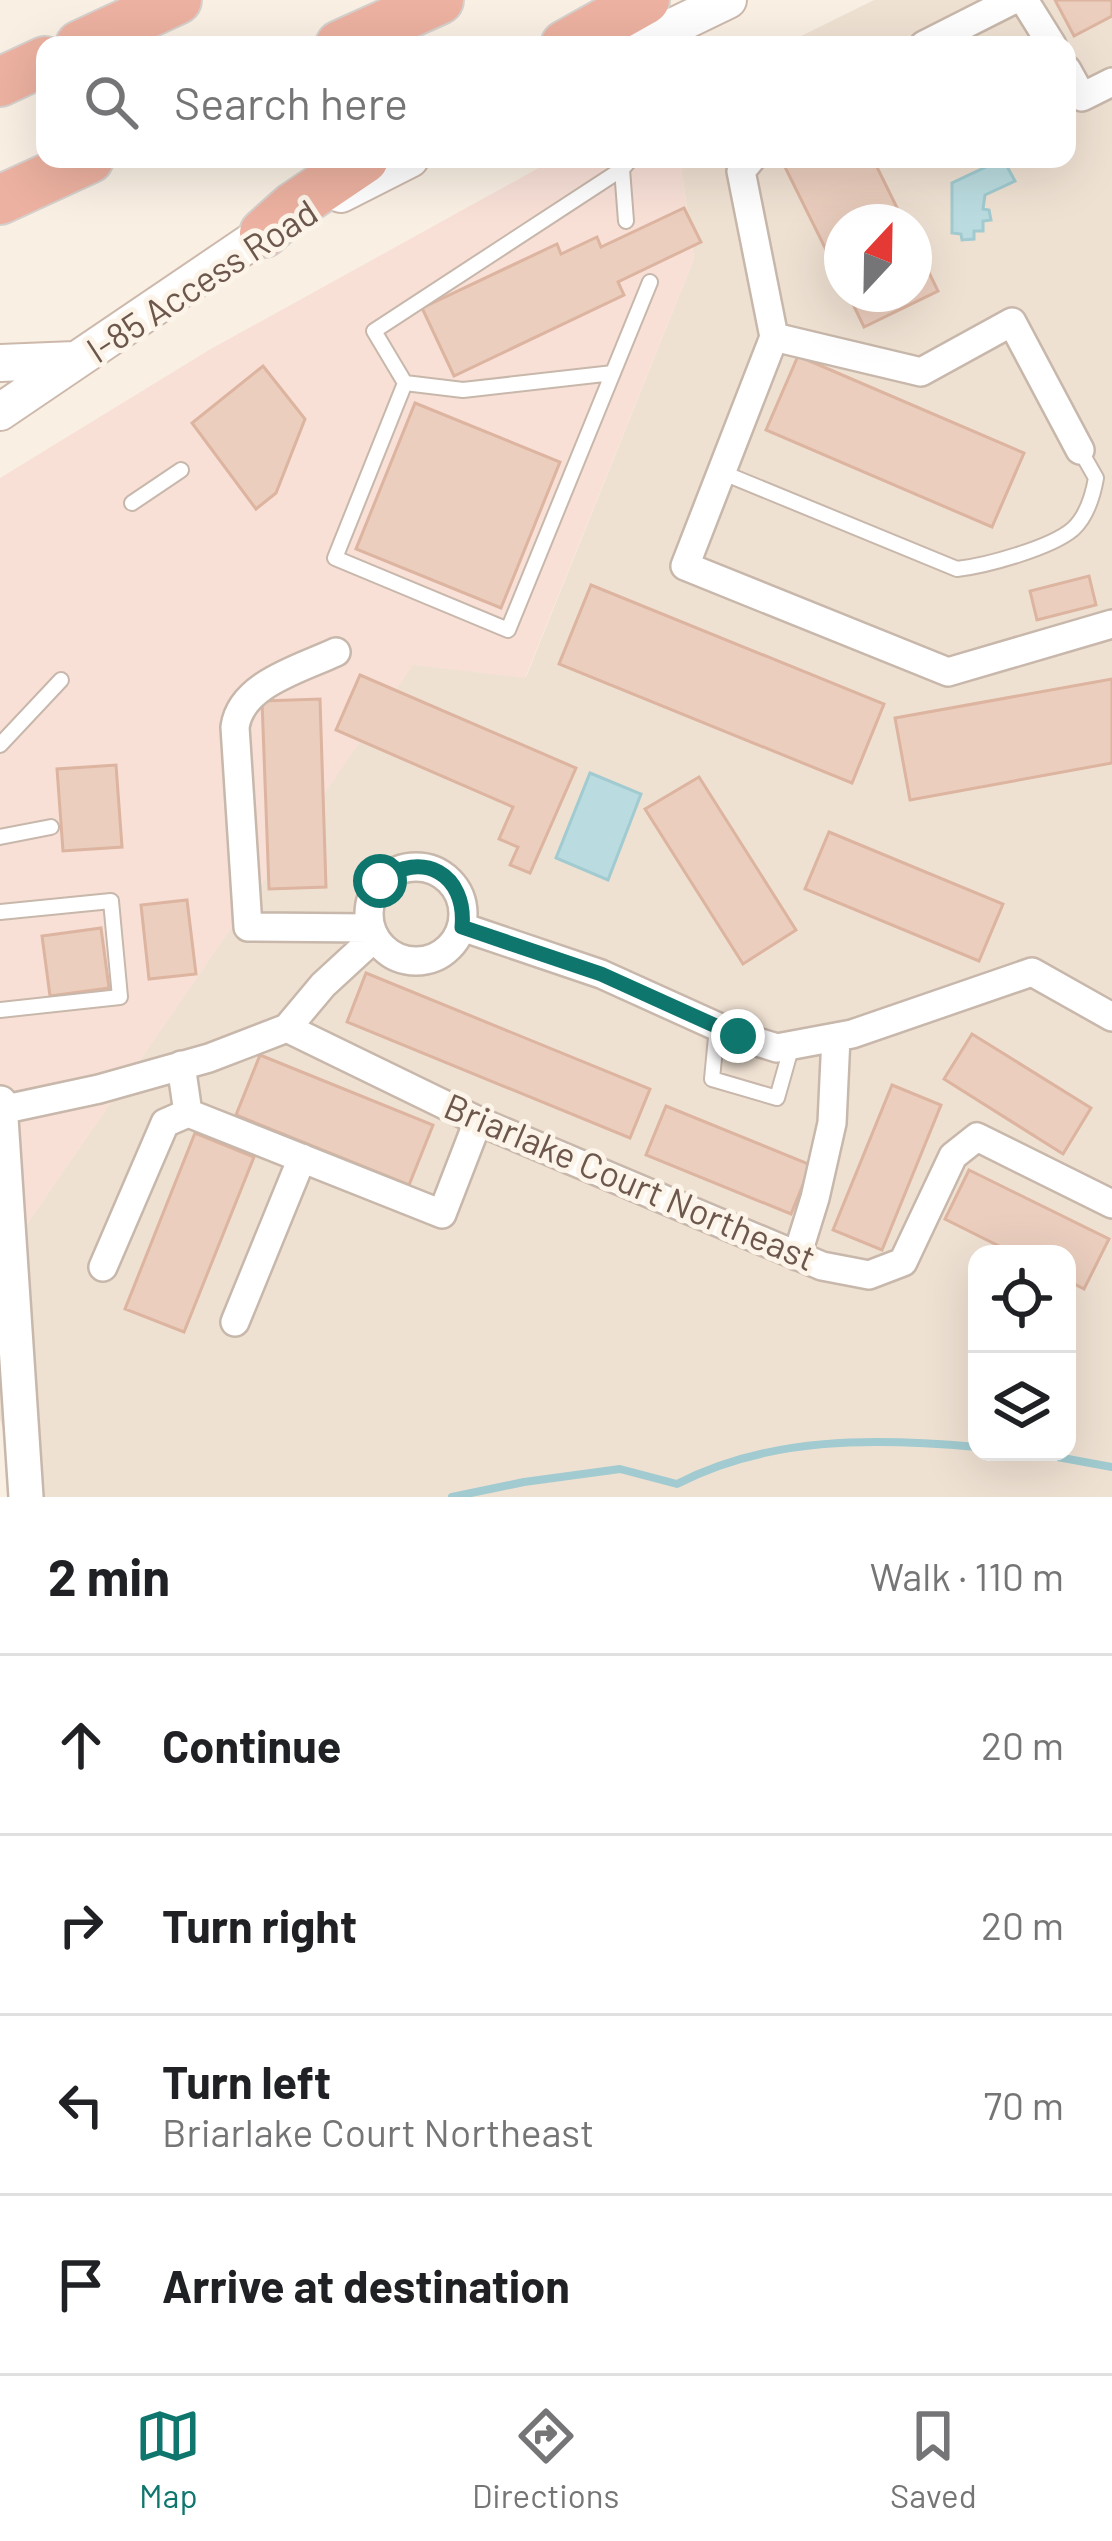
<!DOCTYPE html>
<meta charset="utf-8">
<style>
:root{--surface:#fff;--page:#f2f2f2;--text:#202124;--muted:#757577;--line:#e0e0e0;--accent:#0f766e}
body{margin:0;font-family:Barlow,sans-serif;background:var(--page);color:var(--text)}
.controls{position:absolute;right:36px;bottom:36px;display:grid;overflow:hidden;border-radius:24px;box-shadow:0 12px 48px #0002}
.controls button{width:108px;height:108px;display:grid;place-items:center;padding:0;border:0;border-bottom:3px solid var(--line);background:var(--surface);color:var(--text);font:60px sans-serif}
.compass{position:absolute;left:824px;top:204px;width:108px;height:108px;border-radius:50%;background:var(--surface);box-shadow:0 12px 48px #0002;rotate:22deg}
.stop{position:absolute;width:36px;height:36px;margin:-27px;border:9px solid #0f766e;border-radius:50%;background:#fff}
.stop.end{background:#0f766e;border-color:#fff;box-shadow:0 3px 12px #0008}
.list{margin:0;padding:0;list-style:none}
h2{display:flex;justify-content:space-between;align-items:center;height:156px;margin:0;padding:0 48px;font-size:51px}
h2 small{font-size:39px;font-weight:400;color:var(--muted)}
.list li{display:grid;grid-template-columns:78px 1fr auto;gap:36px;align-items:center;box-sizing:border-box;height:180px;padding:0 48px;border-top:3px solid var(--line)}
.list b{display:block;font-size:45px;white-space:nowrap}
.list p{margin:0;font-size:39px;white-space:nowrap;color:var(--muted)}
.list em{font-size:39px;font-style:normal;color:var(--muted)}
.icon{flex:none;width:66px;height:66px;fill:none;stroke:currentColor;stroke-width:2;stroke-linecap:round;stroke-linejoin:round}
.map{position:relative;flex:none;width:1112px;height:1497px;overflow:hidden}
.search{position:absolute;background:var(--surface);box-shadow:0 12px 48px #0002;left:36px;right:36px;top:36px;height:132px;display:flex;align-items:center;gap:30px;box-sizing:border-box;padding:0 42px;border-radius:24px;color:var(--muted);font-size:45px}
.sheet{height:876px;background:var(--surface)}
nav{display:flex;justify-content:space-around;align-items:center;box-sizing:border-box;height:168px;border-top:3px solid var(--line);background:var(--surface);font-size:33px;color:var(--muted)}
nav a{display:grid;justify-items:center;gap:6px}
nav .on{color:var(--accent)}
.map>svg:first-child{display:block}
.residential{fill:#efe1d2;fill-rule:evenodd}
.commercial{fill:#f8e0d7}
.water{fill:#badce0;stroke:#a1cbd0;stroke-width:3}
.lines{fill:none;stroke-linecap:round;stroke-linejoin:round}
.stream{stroke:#a1cbd0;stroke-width:8}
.building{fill:#ebcebe;stroke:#dcb4a0;stroke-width:3}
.service-casing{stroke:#c8b7ab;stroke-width:18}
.minor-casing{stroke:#c8b7ab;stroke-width:32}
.tertiary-casing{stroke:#c8b7ab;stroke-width:38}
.secondary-casing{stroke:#cdb9ab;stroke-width:40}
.motorway-casing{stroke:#d6d0cd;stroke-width:52}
.service{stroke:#fff;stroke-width:14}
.minor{stroke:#fff;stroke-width:27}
.tertiary{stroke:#fff;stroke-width:33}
.secondary{stroke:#fff;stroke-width:36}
.motorway{stroke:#ecb1a0;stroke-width:48}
.route{stroke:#0f766e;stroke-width:15}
.labels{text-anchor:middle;stroke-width:10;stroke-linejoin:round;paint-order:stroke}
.street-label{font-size:36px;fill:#6d574c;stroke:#fcf4e8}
</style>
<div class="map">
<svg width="1112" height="1497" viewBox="0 0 1112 1497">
<rect width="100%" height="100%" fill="#f9efe3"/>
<path class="residential" d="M874,0H1112V1497H18V1480L0,1419V1263L413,664L526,677L694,259L680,159H1067V45H783ZM842,222H914V294H842ZM977,1254H1067V1452H977Z"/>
<path class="commercial" d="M555,159H680L694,259L525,678L413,665L0,1263V478L209,350Z"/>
<path class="water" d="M1003,159L1015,181L985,195L983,209L989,210L991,220L983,221V231H974V239L962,240L961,234L952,233V183Z
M590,773L641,794L608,880L556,858Z"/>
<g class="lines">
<path class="stream" d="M1030,1452L1112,1467
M452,1497L524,1482L620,1469L677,1484C769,1436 876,1438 977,1447"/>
</g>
<path class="building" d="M1055,0H1112V16L1074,36Z
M781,159H873L904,222H842V282Z
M684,208L701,242L618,282L624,295L454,376L422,308L557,244L561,254L597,237L601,247Z
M914,242L938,291L864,327L848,294H914Z
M798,356L1024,453L992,527L766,430Z
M263,366L305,419L276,493L256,509L192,423Z
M415,403L560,462L501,608L356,549Z
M1089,576L1096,605L1037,620L1030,591Z
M591,585L884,704L852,783L559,664Z
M360,675L576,768L530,873L510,865L518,847L499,839L513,807L336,730Z
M1112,679V763L910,800L895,718Z
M320,699L326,887L269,889L262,701Z
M116,765L122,847L63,851L57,769Z
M699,777L796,930L743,964L645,809Z
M829,832L1003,904L979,961L805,889Z
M187,900L196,974L149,979L141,905Z
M101,928L109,988L50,996L42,936Z
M366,973L650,1089L630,1138L347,1022Z
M972,1034L1091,1108L1063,1154L944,1079Z
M260,1055L433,1125L409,1185L236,1115Z
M892,1085L941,1105L882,1250L833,1230Z
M666,1106L811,1165L791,1214L646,1155Z
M195,1133L254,1157L184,1332L125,1309Z
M969,1170L1109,1239L1084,1289L1067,1280V1254H1015L945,1219Z"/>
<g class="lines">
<g class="service-casing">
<path id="service" d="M622,169L374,331L405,383L335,558L508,630L650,282
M626,221L622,169L631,159
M405,383L463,390L613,373
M721,472L957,569C985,566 1051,548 1073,529C1086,517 1093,495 1096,478L1080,450
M132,503L181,470
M0,745L61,680
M0,837L51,827
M0,912L111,901L120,997L0,1010
M717,1027L712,1079L777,1098L792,1045"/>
</g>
<g class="minor-casing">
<path id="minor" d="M1024,0L1052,45
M924,45L1013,0
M1067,70L1082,97L1112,82
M751,159L741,171L774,337L685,566L948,672L1112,624
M774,337L921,372L1012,322L1080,450
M336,652C300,669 241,684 235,727L248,927L370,928
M369 914a47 47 0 1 1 94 0a47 47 0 1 1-94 0Z
M462,927L601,974L738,1036L777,1048L852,1034L1032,972L1112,1017
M287,1028L478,1121L822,1266L869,1275L903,1262L953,1156L977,1137L1112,1204
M181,1065L188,1113L442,1214L478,1121
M1,1110L99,1089L209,1058L287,1028L323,985L374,938
M797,1256L815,1198L832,1123L836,1037
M103,1267L165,1123L188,1113
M235,1322L302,1158"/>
</g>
<g class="tertiary-casing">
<path id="tertiary" d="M0,1103L26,1497"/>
</g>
<g class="secondary-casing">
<path id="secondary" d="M635,45L728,0
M341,194L410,159
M0,363L75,360
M0,412L264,233L287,221"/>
</g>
<g class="motorway-casing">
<path id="motorway" d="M80,45L177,0
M340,45L439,0
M565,45L645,0
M0,82L45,61
M0,200L89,159
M264,233L293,207L364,159"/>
</g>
<use href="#service" class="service"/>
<use href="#minor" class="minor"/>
<use href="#tertiary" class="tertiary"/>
<use href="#secondary" class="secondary"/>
<use href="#motorway" class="motorway"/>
</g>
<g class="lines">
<path class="route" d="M380,881C422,849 467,874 462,927L601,974L738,1036"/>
</g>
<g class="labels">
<g class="street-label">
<text transform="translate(202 281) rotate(-33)" y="13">I-85 Access Road</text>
<text transform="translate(630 1182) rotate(23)" y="13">Briarlake Court Northeast</text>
</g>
</g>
</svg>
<div class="controls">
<button><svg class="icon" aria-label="locate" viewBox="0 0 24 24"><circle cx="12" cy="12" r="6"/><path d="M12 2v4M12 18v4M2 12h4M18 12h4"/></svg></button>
<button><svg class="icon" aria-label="layers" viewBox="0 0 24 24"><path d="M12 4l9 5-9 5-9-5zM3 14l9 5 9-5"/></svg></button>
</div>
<svg class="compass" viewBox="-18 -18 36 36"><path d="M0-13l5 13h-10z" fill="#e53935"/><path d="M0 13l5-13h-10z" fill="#757577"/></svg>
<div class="stop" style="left:380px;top:881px"></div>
<div class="stop end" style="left:738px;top:1036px"></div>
<div class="search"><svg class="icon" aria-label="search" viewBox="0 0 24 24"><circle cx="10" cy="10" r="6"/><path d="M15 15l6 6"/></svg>Search here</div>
</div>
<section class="sheet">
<h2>2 min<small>Walk · 110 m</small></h2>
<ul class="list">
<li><svg class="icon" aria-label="ahead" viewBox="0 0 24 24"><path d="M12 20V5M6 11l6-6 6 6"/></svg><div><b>Continue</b></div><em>20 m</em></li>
<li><svg class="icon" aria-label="right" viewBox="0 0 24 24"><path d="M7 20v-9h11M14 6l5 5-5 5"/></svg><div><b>Turn right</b></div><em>20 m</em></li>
<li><svg class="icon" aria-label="left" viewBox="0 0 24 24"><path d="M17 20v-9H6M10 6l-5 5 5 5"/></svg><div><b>Turn left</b><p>Briarlake Court Northeast</p></div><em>70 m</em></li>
<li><svg class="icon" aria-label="arrive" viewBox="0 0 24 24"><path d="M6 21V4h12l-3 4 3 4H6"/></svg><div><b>Arrive at destination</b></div></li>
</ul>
</section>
<nav>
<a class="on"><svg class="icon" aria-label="map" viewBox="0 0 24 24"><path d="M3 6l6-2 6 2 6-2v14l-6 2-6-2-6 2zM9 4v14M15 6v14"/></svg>Map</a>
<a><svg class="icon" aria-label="directions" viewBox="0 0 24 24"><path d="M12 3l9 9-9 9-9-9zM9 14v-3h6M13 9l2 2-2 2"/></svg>Directions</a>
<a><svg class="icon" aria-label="saved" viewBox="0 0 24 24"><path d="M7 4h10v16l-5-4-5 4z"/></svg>Saved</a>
</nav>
